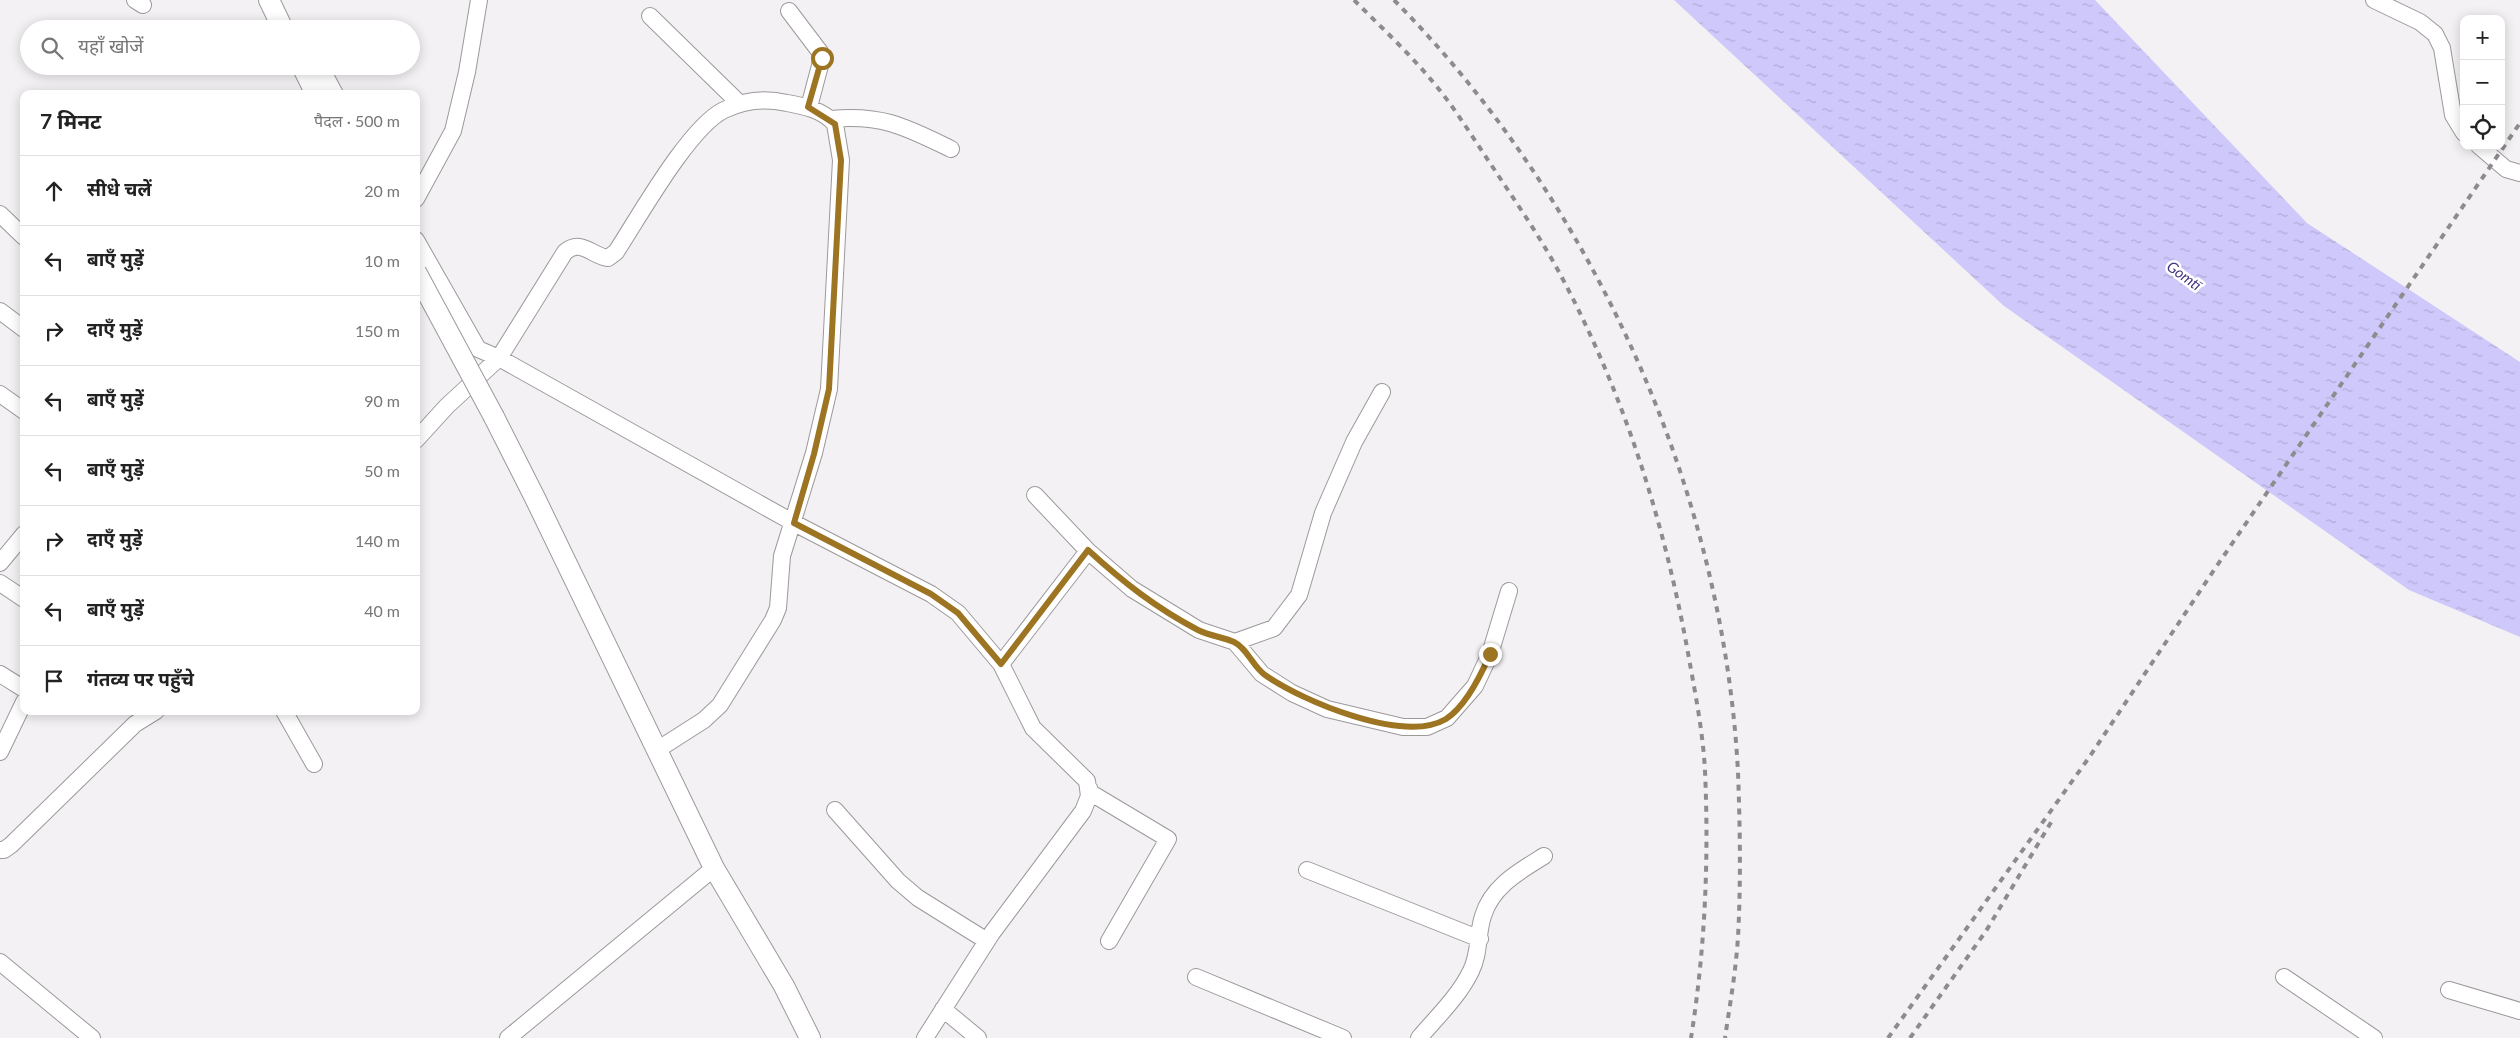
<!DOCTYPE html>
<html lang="hi">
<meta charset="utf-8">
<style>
:root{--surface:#fff;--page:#f6f6f6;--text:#222;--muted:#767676;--line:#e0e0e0}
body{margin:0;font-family:Lato,"Noto Sans Devanagari",sans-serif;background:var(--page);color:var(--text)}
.controls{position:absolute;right:15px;top:15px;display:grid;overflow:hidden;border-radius:10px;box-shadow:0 2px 12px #0003}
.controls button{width:45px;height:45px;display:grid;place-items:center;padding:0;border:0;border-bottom:1px solid var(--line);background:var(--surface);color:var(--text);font:25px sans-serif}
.stop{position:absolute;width:15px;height:15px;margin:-11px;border:4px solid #9d7422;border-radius:50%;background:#fff}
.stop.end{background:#9d7422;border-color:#fff;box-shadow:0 1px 5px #0008}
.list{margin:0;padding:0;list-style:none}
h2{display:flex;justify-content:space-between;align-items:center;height:65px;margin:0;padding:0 20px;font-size:21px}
h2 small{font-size:16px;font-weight:400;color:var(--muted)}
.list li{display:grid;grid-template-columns:32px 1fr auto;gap:15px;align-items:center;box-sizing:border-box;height:70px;padding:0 20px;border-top:1px solid var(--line)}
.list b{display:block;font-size:19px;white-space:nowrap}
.list em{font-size:16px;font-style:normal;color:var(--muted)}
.icon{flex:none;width:28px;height:28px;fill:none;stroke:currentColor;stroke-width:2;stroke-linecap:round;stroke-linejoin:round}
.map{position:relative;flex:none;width:2520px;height:1038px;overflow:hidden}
.search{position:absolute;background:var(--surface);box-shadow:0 2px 12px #0003;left:20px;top:20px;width:400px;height:55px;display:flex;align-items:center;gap:12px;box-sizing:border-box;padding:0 18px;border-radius:28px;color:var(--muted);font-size:19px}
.panel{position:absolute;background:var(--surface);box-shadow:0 2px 12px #0003;left:20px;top:90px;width:400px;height:625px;border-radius:10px}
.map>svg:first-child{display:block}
.water{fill:url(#water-ripples)}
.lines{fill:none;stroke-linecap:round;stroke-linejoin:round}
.minor-casing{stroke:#9c999b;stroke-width:18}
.tertiary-casing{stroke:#9c999b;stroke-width:22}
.minor{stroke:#fff;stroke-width:16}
.tertiary{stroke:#fff;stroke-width:20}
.rail{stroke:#8d8b8d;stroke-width:4;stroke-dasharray:6 6;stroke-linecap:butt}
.tertiary-bridge-casing{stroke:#9c999b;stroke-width:22;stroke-linecap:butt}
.tertiary-bridge{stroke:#fff;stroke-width:20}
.route{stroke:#9d7422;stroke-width:6}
.labels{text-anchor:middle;stroke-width:5;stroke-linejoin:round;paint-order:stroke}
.water-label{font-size:15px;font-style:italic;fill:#47367e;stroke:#fff}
</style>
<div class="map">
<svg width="2520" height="1038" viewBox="0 0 2520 1038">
<defs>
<pattern id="water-ripples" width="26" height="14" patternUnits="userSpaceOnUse" patternTransform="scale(1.25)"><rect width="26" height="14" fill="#cfc8fb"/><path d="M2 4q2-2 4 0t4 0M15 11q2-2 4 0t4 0" fill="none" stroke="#b1abd6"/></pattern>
</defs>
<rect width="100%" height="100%" fill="#f3f1f3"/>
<path class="water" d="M1674,0H2095L2307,223L2520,362V637L2409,590L2004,306Z"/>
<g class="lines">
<g class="minor-casing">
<path id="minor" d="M135,0L143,5
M2374,0L2420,22L2435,34L2442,48L2453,115L2464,133
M789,11L820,52L822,58L809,107
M650,16L739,103
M320,66L335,94
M831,119C882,114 906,127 951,149
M2479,146L2506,169L2520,173
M416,199L453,131L467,72L479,0
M0,214L24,237
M416,240L478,349L499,358L794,523L931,594L958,613L1001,664L1033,728L1087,781L1089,796L1083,811L992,933L925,1038
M0,311L24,329
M0,394L24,411
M416,440L447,406L499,358L565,252C581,238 592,256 608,258L616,252C639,217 689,127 724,110C744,100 765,98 787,103C804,106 823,110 835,124L841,160L829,389L814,453L782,556L778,608L773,620L720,705L704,720L657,750
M1035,495L1088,551L1132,589L1199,630L1235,642L1274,628L1299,595L1323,513L1354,442L1382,392
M0,563L24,534
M0,583L24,599
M1235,642L1262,674L1292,693L1327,709L1403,727H1427L1447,718L1475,686L1490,654L1509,591
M1001,664L1088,551
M0,674L24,689
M284,711L314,764
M0,752L24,702
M1089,788L1091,793L1168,839L1109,941
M835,810L898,881L918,898L987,941
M0,850H4L11,845L135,724L156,711
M1307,870L1480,939
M0,962L92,1038
M1196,977L1343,1038
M2284,977L2374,1038
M2449,990L2520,1011
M943,1009L978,1038
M508,1038L714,868
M1419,1038C1437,1017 1459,996 1471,971C1480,953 1477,934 1483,916C1492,886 1520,871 1544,856"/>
</g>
<g class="tertiary-casing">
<path id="tertiary" d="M269,0L283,29
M302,66L316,94
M494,417L535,498L714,868L784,986L810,1038"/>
</g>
<use href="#minor" class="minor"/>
<use href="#tertiary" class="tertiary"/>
<path class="rail" d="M1354,0C1381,27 1409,53 1433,82C1455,108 1473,138 1492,166C1515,201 1539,235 1559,272C1623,391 1664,520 1688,653C1695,692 1703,732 1705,771C1709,860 1705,950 1691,1038
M1394,0C1593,201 1723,489 1738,772C1740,826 1741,882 1738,937C1736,970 1730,1004 1725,1038
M1888,1038L2088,759L2214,570L2520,123
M1910,1038L1986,931L2053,819"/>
<g class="tertiary-bridge-casing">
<path id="tertiary-bridge" d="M416,272L494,417"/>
</g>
<use href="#tertiary-bridge" class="tertiary-bridge"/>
</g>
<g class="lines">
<path class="route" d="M822,58L808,107L835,124L841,160L829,389L814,454L794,523L931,594L958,613L1001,664L1088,550C1123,582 1156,608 1198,630C1210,636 1223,637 1234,642C1247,648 1253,667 1265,675C1302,701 1404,744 1446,719C1466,706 1481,675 1490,654"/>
</g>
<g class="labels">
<g class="water-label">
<text transform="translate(2184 276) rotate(36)" y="5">Gomtī</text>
</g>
</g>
</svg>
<div class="controls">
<button>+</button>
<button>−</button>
<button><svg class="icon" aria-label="locate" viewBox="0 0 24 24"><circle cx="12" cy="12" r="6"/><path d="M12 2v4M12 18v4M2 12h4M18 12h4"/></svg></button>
</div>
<div class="stop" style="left:822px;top:58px"></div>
<div class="stop end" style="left:1490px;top:654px"></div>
<div class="search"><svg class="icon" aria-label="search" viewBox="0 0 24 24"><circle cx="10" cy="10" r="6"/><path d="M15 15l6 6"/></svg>यहाँ खोजें</div>
<section class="panel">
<h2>7 मिनट<small>पैदल · 500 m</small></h2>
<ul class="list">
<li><svg class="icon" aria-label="ahead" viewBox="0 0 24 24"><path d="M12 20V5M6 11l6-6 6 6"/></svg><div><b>सीधे चलें</b></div><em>20 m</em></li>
<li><svg class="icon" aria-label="left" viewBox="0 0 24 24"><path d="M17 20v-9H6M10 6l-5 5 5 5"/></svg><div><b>बाएँ मुड़ें</b></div><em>10 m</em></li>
<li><svg class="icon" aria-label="right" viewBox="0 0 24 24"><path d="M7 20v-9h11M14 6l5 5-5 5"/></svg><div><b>दाएँ मुड़ें</b></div><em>150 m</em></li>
<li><svg class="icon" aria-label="left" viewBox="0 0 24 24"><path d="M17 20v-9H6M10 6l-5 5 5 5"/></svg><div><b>बाएँ मुड़ें</b></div><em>90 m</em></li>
<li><svg class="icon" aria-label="left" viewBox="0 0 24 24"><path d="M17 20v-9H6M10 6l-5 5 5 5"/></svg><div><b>बाएँ मुड़ें</b></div><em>50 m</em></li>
<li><svg class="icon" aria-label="right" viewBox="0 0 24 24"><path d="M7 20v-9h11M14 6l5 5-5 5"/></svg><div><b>दाएँ मुड़ें</b></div><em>140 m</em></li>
<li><svg class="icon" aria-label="left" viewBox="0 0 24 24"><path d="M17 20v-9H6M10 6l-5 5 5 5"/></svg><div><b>बाएँ मुड़ें</b></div><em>40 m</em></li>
<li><svg class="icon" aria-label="arrive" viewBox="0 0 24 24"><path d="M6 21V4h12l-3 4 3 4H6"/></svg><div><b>गंतव्य पर पहुँचे</b></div></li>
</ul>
</section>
</div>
